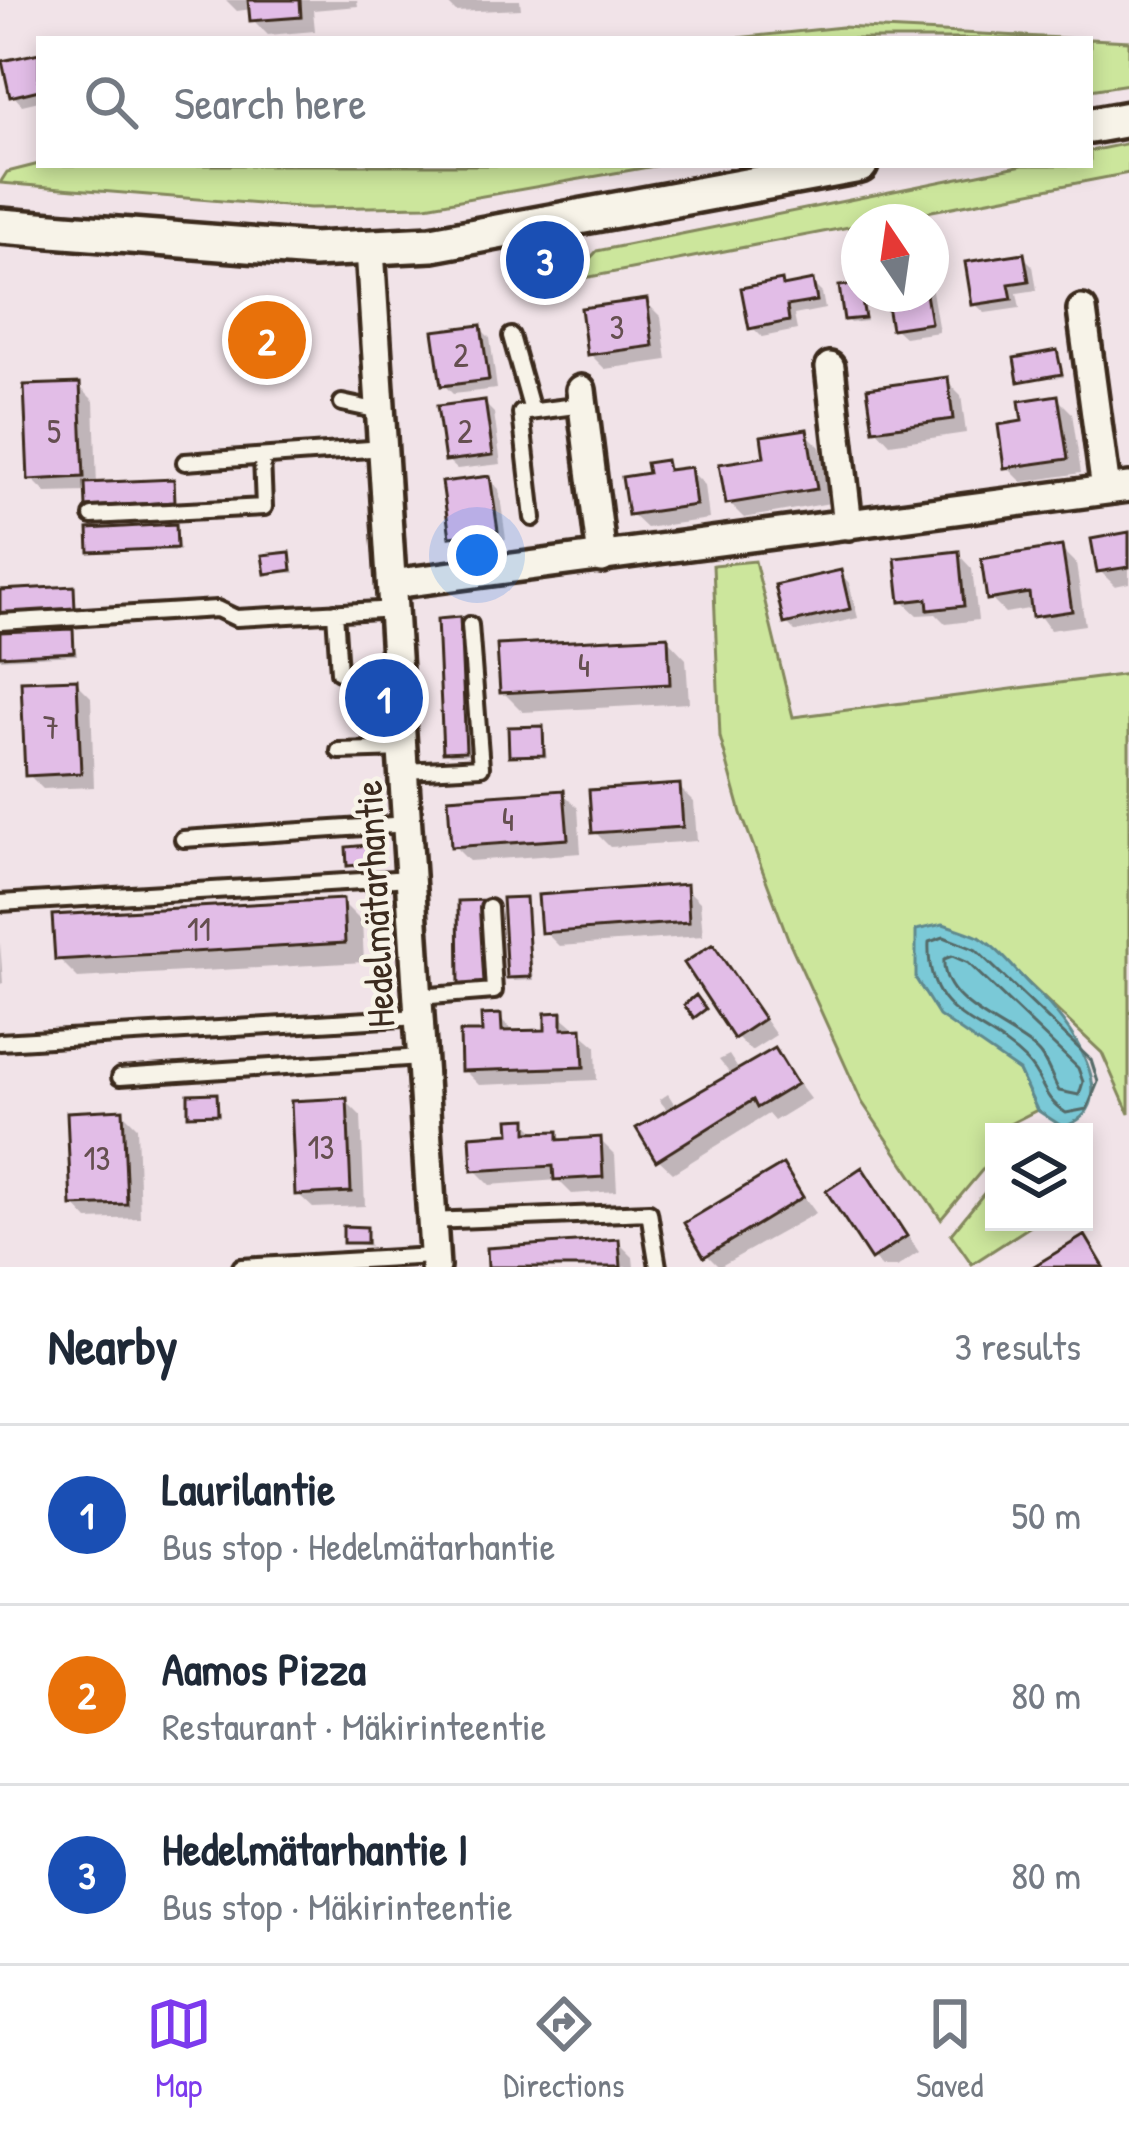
<!DOCTYPE html>
<meta charset="utf-8">
<style>
:root{--surface:#fff;--page:#f2f2f3;--text:#1f2937;--muted:#747a83;--line:#e0e1e3;--accent:#7c3aed}
body{margin:0;font-family:"Patrick Hand",sans-serif;background:var(--page);color:var(--text)}
.controls{position:absolute;right:36px;bottom:36px;display:grid;overflow:hidden;border-radius:0px;box-shadow:0 6px 18px #0003}
.controls button{width:108px;height:108px;display:grid;place-items:center;padding:0;border:0;border-bottom:3px solid var(--line);background:var(--surface);color:var(--text);font:60px sans-serif}
.compass{position:absolute;left:841px;top:204px;width:108px;height:108px;border-radius:50%;background:var(--surface);box-shadow:0 6px 18px #0003;rotate:347deg}
.you{position:absolute;left:477px;top:555px;width:42px;height:42px;margin:-30px;border:9px solid #fff;border-radius:50%;background:#1a73e8;box-shadow:0 0 0 18px #1a73e833}
.badge{display:grid;place-items:center;width:78px;height:78px;border-radius:50%;background:var(--accent);color:#fff;font-size:39px;font-weight:700}
.pin{position:absolute;translate:-50% -50%;border:6px solid #fff;box-shadow:0 3px 12px #0006}
.list{margin:0;padding:0;list-style:none}
h2{display:flex;justify-content:space-between;align-items:center;height:156px;margin:0;padding:0 48px;font-size:51px}
h2 small{font-size:39px;font-weight:400;color:var(--muted)}
.list li{display:grid;grid-template-columns:78px 1fr auto;gap:36px;align-items:center;box-sizing:border-box;height:180px;padding:0 48px;border-top:3px solid var(--line)}
.list b{display:block;font-size:45px;white-space:nowrap}
.list p{margin:0;font-size:39px;white-space:nowrap;color:var(--muted)}
.list em{font-size:39px;font-style:normal;color:var(--muted)}
.icon{flex:none;width:66px;height:66px;fill:none;stroke:currentColor;stroke-width:2;stroke-linecap:round;stroke-linejoin:round}
.map{position:relative;flex:none;width:1129px;height:1267px;overflow:hidden}
.search{position:absolute;background:var(--surface);box-shadow:0 6px 18px #0003;left:36px;right:36px;top:36px;height:132px;display:flex;align-items:center;gap:30px;box-sizing:border-box;padding:0 42px;border-radius:0px;color:var(--muted);font-size:45px}
.sheet{height:696px;background:var(--surface)}
nav{display:flex;justify-content:space-around;align-items:center;box-sizing:border-box;height:168px;border-top:3px solid var(--line);background:var(--surface);font-size:33px;color:var(--muted)}
nav a{display:grid;justify-items:center;gap:6px}
nav .on{color:var(--accent)}
.map>svg:first-child{display:block}
.green{fill:#cce69c;stroke:#84885d;stroke-width:3}
.water{fill:#7ac9d7;stroke:#61898d;stroke-width:3}
.shadow{fill:#0003}
.lines{fill:none;stroke-linecap:round;stroke-linejoin:round}
.shore{stroke:#546a68;stroke-width:3}
.building{fill:#e2bde7;stroke:#3b2a1e;stroke-width:3}
.service-casing{stroke:#3b2a1e;stroke-width:22}
.minor-casing{stroke:#3b2a1e;stroke-width:36}
.tertiary-casing{stroke:#3b2a1e;stroke-width:42}
.service{stroke:#f7f3e8;stroke-width:14}
.minor{stroke:#f7f3e8;stroke-width:27}
.tertiary{stroke:#f7f3e8;stroke-width:33}
.labels{text-anchor:middle;stroke-width:9;stroke-linejoin:round;paint-order:stroke}
.number-label{font-size:33px;fill:#654f50}
.street-label{font-size:39px;fill:#3b2a1e;stroke:#f7f3e8}
</style>
<div class="map">
<svg width="1129" height="1267" viewBox="0 0 1129 1267">
<rect width="100%" height="100%" fill="#f1e3e8"/>
<filter id="ink" filterUnits="userSpaceOnUse"><feTurbulence type="fractalNoise" baseFrequency=".00833" numOctaves="2"/><feDisplacementMap in="SourceGraphic" scale="24" xChannelSelector="R" yChannelSelector="G"/><feConvolveMatrix kernelMatrix="1 2 1 2 8 2 1 2 1" color-interpolation-filters="sRGB"/></filter>
<g filter="url(#ink)">
<path class="green" d="M842,27L1081,39H728Z
M1090,39L1129,41V84L1090,90Z
M1129,143V173L569,281L597,251L1023,165H1090V151Z
M39,164V165H660L426,206L310,208L0,183L7,172Z
M755,561L793,717L1129,674V1114L1102,1053L982,939L1019,1071L1037,1110L1010,1124L1014,1132H994V1156L941,1219L862,1102L789,941L741,813L720,737L713,565Z
M994,1181V1222H1037L972,1264L951,1234Z"/>
<path class="water" d="M943,924C955,928 968,932 979,937C999,948 1017,973 1034,989C1070,1023 1129,1106 1063,1127L1037,1110L1019,1071L939,1016L916,979V930Z"/>
<path class="shadow" d="M226,0H357L358,6L313,10L315,31L268,35L253,20L252,9L237,11Z
M444,0H520L521,9L456,12Z
M39,56V101L22,105L13,95Z
M1023,256L1033,266L1037,290L1017,293L1020,308L985,313L975,304Z
M812,283L822,293L825,309L794,315L797,330L762,337L752,327Z
M932,291L939,332L904,337L894,328L888,294Z
M859,294L867,321L850,323L846,319Z
M646,302L661,317L667,360L605,369L590,354Z
M267,324L294,350L278,366L251,340Z
M480,328L490,338L497,389L453,394L444,385Z
M1056,353L1064,377L1021,380Z
M946,380L961,395L966,433L890,444L876,429Z
M79,386L94,401L97,486L172,482L177,505L93,509L88,492L46,493L31,478Z
M1057,398L1072,413L1081,473L1022,482L1007,467Z
M484,403L494,413L501,464L457,469L447,460Z
M805,432L820,447L830,503L744,518L729,503L768,459Z
M665,463L674,473L690,470L705,485L709,519L646,528L631,514L651,476Z
M489,479L499,489L506,539L462,545L452,536Z
M175,527L180,551H92Z
M1129,536V583L1115,586L1100,571Z
M1061,549L1076,564L1085,625L1050,630L1034,608L1005,613L990,598Z
M958,554L972,569L978,620L946,624L936,614L917,615L902,601Z
M289,555L295,573L267,572Z
M840,573L849,583L858,618L796,632L787,623Z
M73,589L78,613L0,616V593Z
M459,621L469,754L450,755L446,751Z
M72,632L77,655L0,659V635Z
M667,639L686,659L689,703L523,712L503,692Z
M76,682L91,697L94,787L43,789L28,774Z
M542,729L547,758L512,754Z
M679,787L694,802L697,841L610,847L595,832Z
M563,793L578,808L581,853L469,861L454,846Z
M368,849L373,867L354,868L350,864Z
M685,887L700,902L703,936L559,946L544,931Z
M525,900L534,980L514,981L510,977Z
M342,902L362,922L364,962L78,978L58,958Z
M0,942L3,983L0,984Z
M713,947L776,1035L751,1051L737,1037Z
M560,1015L596,1046L597,1080L479,1085L464,1070L500,1018L516,1034L548,1032Z
M775,1052L810,1099L774,1121L768,1114L673,1173L658,1159L669,1112L659,1100L668,1094L677,1108L732,1076L719,1060L729,1055L740,1072Z
M216,1096L220,1117L191,1114Z
M346,1101L361,1116L365,1206L313,1208L298,1194Z
M122,1112L137,1127L140,1218L88,1220L74,1205Z
M525,1121L539,1135L557,1134L565,1142L600,1140L615,1155L617,1191L572,1194L558,1180L490,1185L475,1170Z
M782,1167L816,1213L719,1267L707,1255Z
M862,1171L919,1252L897,1267H882L873,1258Z
M366,1230L370,1246L346,1242Z
M618,1242L633,1257L634,1267H491L490,1251Z"/>
<g class="lines">
<path class="shore" d="M944,937L976,950L1091,1060L1098,1082L1087,1109L1066,1113C1040,1096 1045,1080 1026,1061C982,1017 926,1021 929,942Z
M952,956L968,963L1078,1068L1083,1082L1079,1095L1059,1091C1052,1078 1047,1060 1036,1050C1007,1024 941,1005 944,959Z"/>
</g>
<path class="building" d="M248,0H300L301,17L250,21Z
M39,53V90L10,97L2,61Z
M1024,253L1029,281L1009,284L1012,299L972,305L965,262Z
M782,280L783,286L813,280L817,301L787,306L789,321L749,329L741,288Z
M859,284L865,318L844,320L839,286Z
M885,294H926L931,323L891,329Z
M647,299L653,346L587,355L581,308Z
M267,319L287,339L267,359L247,340Z
M481,325L489,380L441,386L433,331Z
M1057,350L1062,374L1018,382L1014,358Z
M948,377L953,419L873,430L867,388Z
M80,383L84,477L28,480L24,385Z
M1058,395L1068,459L1004,468L998,425L1022,421L1019,401Z
M485,400L493,455L445,461L437,406Z
M807,429L817,489L726,504L719,464L764,457L761,436Z
M666,460L668,470L691,467L696,505L628,515L622,477L648,473L646,463Z
M490,476L498,531L450,537L442,482Z
M174,479L175,502L86,507L85,483Z
M176,524L177,548L89,552L88,529Z
M1129,532V567L1097,572L1091,539Z
M1062,546L1072,611L1032,617L1029,593L987,600L981,559Z
M959,551L964,606L928,610L927,599L900,602L895,558Z
M290,552L292,570L265,574L262,555Z
M841,570L850,609L784,624L775,585Z
M74,586L75,610L0,613V590Z
M460,617L466,751L443,752L437,619Z
M73,629L74,652L0,656V632Z
M668,636L670,684L500,693L497,645Z
M77,679L81,773L25,776L21,681Z
M543,726L544,755L509,756L508,727Z
M680,784L683,827L592,833L589,790Z
M564,790L568,839L451,847L448,798Z
M369,845L370,864L347,866L346,847Z
M687,884L689,922L541,933L538,895Z
M526,897L531,977L507,978L502,898Z
M343,899L345,943L55,960L52,915Z
M488,900L489,984L459,985L458,901Z
M713,944L764,1019L734,1039L684,963Z
M696,995L706,1009L694,1018L684,1005Z
M562,1012V1029L582,1028L584,1067L461,1071L460,1032H482L481,1015L501,1014L502,1031L545,1030V1013Z
M775,1048L797,1084L757,1108L753,1100L656,1161L636,1128Z
M217,1093L218,1114L188,1115V1094Z
M347,1098L351,1192L295,1195L291,1101Z
M123,1109L127,1204L71,1206L67,1112Z
M527,1118V1132L558,1131V1140L601,1137L603,1177L554,1180L553,1166L472,1171L470,1136L510,1133L509,1119Z
M783,1164L803,1197L704,1257L684,1223Z
M862,1167L907,1236L871,1260L826,1191Z
M343,1226L367,1227V1243H343Z
M1085,1235L1104,1267H1035L1034,1266Z
M619,1239L621,1267H488L487,1248Z"/>
<g class="lines">
<g class="service-casing">
<path id="service" d="M511,336L532,411
M342,403L380,411
M185,462L384,448
M92,516L264,507L262,457
M533,518L521,413L583,405
M335,612L339,672
M0,622L217,609L236,618L396,609
M339,751L404,749
M405,771L481,767L470,625
M183,839L408,824
M0,903L411,878
M418,997L494,991L489,908
M0,1042L419,1017
M120,1077L421,1057
M430,1221L649,1212L658,1267
M241,1267L432,1256"/>
</g>
<g class="minor-casing">
<path id="minor" d="M370,249L435,1267
M1082,310L1106,490
M830,367L848,525
M581,390L602,558
M392,584L1129,487"/>
</g>
<g class="tertiary-casing">
<path id="tertiary" d="M1090,126L1129,119
M0,226L313,250L432,244L860,165"/>
</g>
<use href="#service" class="service"/>
<use href="#minor" class="minor"/>
<use href="#tertiary" class="tertiary"/>
</g>
</g>
<g class="labels">
<g class="number-label">
<text x="617" y="339">3</text>
<text x="461" y="367">2</text>
<text x="54" y="443">5</text>
<text x="465" y="443">2</text>
<text x="584" y="677">4</text>
<text x="51" y="739">7</text>
<text x="508" y="831">4</text>
<text x="199" y="941">11</text>
<text x="321" y="1159">13</text>
<text x="97" y="1170">13</text>
</g>
<g class="street-label">
<text transform="translate(374 904) rotate(-93)" y="14">Hedelmätarhantie</text>
</g>
</g>
</svg>
<div class="controls">
<button><svg class="icon" aria-label="layers" viewBox="0 0 24 24"><path d="M12 4l9 5-9 5-9-5zM3 14l9 5 9-5"/></svg></button>
</div>
<svg class="compass" viewBox="-18 -18 36 36"><path d="M0-13l5 13h-10z" fill="#e53935"/><path d="M0 13l5-13h-10z" fill="#747a83"/></svg>
<div class="you"></div>
<div class="pin badge" style="left:384px;top:698px;background:#1a4fb4">1</div>
<div class="pin badge" style="left:267px;top:340px;background:#e8710a">2</div>
<div class="pin badge" style="left:545px;top:260px;background:#1a4fb4">3</div>
<div class="search"><svg class="icon" aria-label="search" viewBox="0 0 24 24"><circle cx="10" cy="10" r="6"/><path d="M15 15l6 6"/></svg>Search here</div>
</div>
<section class="sheet">
<h2>Nearby<small>3 results</small></h2>
<ul class="list">
<li><span class="badge" style="background:#1a4fb4">1</span><div><b>Laurilantie</b><p>Bus stop · Hedelmätarhantie</p></div><em>50 m</em></li>
<li><span class="badge" style="background:#e8710a">2</span><div><b>Aamos Pizza</b><p>Restaurant · Mäkirinteentie</p></div><em>80 m</em></li>
<li><span class="badge" style="background:#1a4fb4">3</span><div><b>Hedelmätarhantie I</b><p>Bus stop · Mäkirinteentie</p></div><em>80 m</em></li>
</ul>
</section>
<nav>
<a class="on"><svg class="icon" aria-label="map" viewBox="0 0 24 24"><path d="M3 6l6-2 6 2 6-2v14l-6 2-6-2-6 2zM9 4v14M15 6v14"/></svg>Map</a>
<a><svg class="icon" aria-label="directions" viewBox="0 0 24 24"><path d="M12 3l9 9-9 9-9-9zM9 14v-3h6M13 9l2 2-2 2"/></svg>Directions</a>
<a><svg class="icon" aria-label="saved" viewBox="0 0 24 24"><path d="M7 4h10v16l-5-4-5 4z"/></svg>Saved</a>
</nav>
